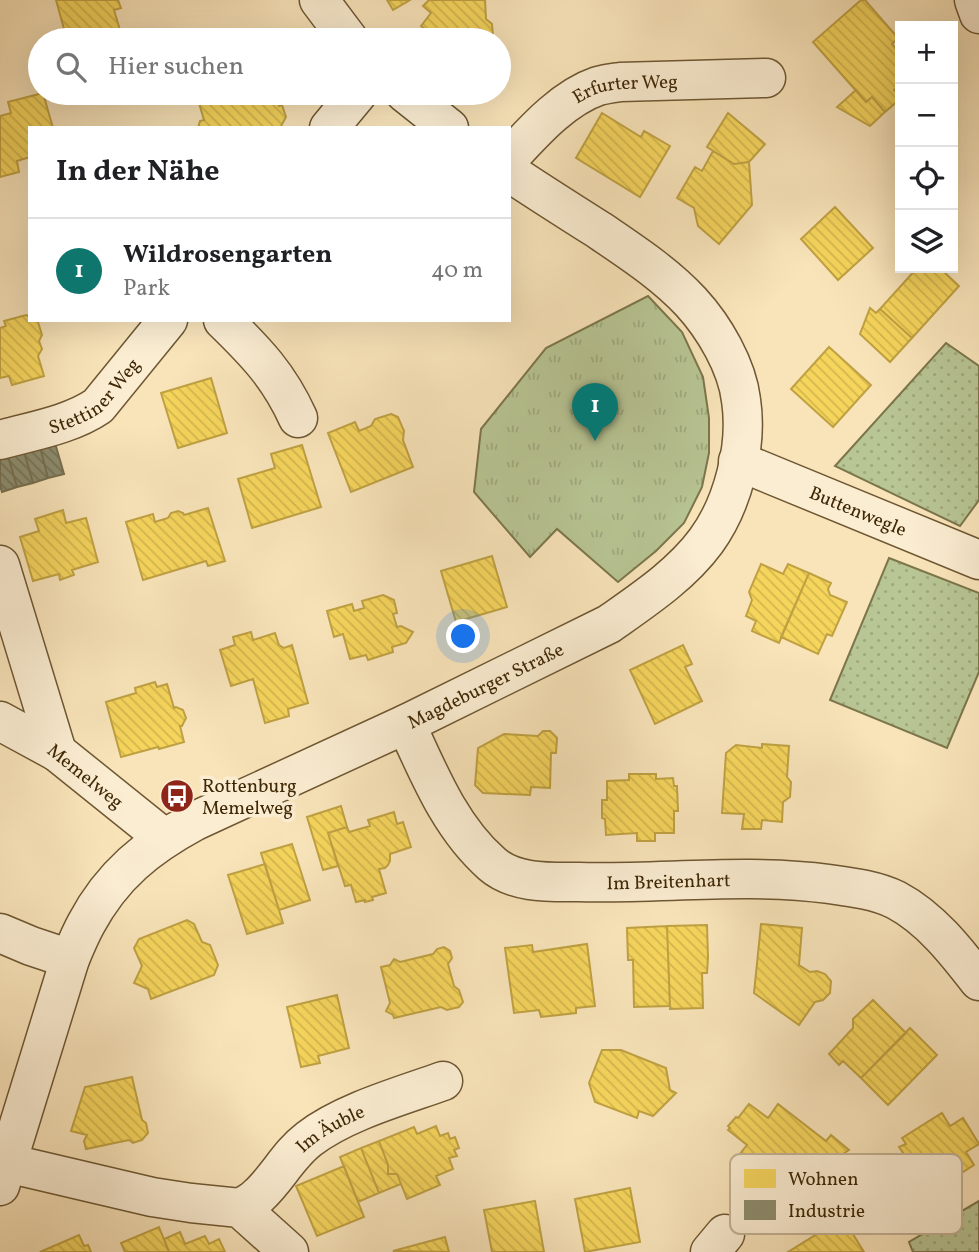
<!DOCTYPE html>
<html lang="de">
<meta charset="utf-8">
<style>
:root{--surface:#fff;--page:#f2f2f2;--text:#202124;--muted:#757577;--line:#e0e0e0;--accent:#0f766e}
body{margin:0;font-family:Vollkorn,serif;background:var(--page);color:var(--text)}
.controls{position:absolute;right:21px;top:21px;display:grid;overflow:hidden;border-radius:0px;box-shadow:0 7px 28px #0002}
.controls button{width:63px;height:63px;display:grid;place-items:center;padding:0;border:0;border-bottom:2px solid var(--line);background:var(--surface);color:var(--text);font:35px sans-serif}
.you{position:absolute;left:464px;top:637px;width:24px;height:24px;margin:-18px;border:5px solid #fff;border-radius:50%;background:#1a73e8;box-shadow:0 0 0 10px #1a73e833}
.badge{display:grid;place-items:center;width:46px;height:46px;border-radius:50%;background:var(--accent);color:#fff;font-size:23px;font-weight:700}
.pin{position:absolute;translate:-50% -58px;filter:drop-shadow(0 2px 4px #0008)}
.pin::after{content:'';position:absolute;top:37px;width:24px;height:21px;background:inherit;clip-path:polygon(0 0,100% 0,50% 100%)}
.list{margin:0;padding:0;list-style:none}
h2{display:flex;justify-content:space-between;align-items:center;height:91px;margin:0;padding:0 28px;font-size:30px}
h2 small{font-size:23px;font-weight:400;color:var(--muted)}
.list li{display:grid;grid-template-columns:46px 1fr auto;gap:21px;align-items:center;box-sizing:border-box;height:105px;padding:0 28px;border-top:2px solid var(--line)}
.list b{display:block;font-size:26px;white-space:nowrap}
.list p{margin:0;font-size:23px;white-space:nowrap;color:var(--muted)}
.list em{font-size:23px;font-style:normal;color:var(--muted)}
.icon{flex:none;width:38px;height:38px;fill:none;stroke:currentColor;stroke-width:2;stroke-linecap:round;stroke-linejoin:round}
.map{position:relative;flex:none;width:979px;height:1252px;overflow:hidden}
.search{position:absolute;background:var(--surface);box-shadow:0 7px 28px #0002;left:28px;top:28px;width:483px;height:77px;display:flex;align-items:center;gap:18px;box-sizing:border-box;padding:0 24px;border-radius:38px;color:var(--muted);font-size:26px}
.panel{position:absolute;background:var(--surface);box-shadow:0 7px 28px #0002;left:28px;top:126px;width:483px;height:196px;border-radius:0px}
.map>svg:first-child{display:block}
.grass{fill:url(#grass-dots);stroke:#7c764c;stroke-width:2}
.park{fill:url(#park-tufts);stroke:#7c764c;stroke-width:2}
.homes{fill:url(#homes-back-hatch);stroke:#bfa142;stroke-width:2}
.industry{fill:url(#industry-back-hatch);stroke:#756e4e;stroke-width:2}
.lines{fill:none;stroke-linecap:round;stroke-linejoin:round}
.minor-casing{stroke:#6e5732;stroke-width:41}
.minor{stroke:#fbedd2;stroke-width:38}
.labels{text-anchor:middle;stroke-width:7;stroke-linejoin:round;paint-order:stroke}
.street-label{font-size:19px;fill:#3f2805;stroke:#fbedd2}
.poi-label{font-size:19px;fill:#3f2805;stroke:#fbedd2;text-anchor:start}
.key{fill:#fbedd2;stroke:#c3b294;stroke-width:2}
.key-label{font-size:19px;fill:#3f2805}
</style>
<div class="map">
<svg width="979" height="1252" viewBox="0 0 979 1252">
<defs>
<pattern id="grass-dots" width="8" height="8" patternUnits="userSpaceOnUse" patternTransform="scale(1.75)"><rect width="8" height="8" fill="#b8c594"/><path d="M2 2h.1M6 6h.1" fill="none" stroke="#9fa97e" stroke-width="1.8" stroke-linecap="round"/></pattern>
<pattern id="park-tufts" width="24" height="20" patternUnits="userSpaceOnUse" patternTransform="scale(1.75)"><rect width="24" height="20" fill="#b8c594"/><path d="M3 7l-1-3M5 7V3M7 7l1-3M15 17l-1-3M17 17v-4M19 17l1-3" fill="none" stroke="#9fa97e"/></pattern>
<pattern id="homes-back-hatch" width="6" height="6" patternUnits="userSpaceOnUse" patternTransform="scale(1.75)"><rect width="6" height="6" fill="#f6d55c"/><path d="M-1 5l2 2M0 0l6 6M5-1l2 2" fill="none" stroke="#d4b74e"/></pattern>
<pattern id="industry-back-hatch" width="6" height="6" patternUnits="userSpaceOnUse" patternTransform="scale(1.75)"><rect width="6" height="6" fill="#8c8c6e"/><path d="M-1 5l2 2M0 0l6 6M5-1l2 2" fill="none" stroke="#747258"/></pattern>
</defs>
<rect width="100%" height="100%" fill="#f9e4ba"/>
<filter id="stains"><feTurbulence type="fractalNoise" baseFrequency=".00286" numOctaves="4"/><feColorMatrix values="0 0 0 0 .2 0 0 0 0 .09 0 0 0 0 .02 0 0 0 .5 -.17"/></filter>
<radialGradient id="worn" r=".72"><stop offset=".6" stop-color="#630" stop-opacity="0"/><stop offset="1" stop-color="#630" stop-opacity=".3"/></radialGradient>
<path class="grass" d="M946,343L979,366V500L960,526L835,466Z
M889,558L979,593V672L947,748L830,700Z
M979,1201V1252H913L909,1242Z"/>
<path class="park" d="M648,296L682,332L703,377L709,418V453L702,487L684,523L656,551L618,582L557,529L530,557L474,492L481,429L546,348Z"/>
<path class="homes" d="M56,0H118L121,8L114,10L120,30L82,40H67Z
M387,0H410L393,10Z
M429,0H485L486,19L492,24L493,36L489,40H427V31L421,26L431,13L423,6Z
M861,0H865L898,38L892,44L900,54V84L894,90L900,97V99L885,112L872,97L866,102L813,42Z
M856,90L866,102L872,97L885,112L870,126L837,107Z
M43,93L53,128H30V157L17,161L19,172L0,177V116L11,113L8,102Z
M196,93H276L279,106L282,105L286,117L280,128H198L200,121L204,120Z
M602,113L641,137L644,131L670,146L640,197L576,158Z
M728,113L765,144L749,162L734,164L707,147Z
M713,151L734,164L749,162L752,205L719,244L698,226L694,208L677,198L695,167L702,171Z
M835,207L873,248L838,280L801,239Z
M917,268H947L944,272L959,286L912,338L880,309Z
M870,308L876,313L880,309L912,338L890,362L860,334Z
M26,315L30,317V320L38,322L42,335L39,341L42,349L38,356L44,376L12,385L9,376L0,378V328L6,326L4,321Z
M829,347L871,385L833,427L791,389Z
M211,378L227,433L178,448L161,393Z
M391,414L398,417L404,431L403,440L413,467L351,492L328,433L355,422L359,431L371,426L375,419Z
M302,445L321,507L252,528L238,479L275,468L271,454Z
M208,508L225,561L208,566L206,561L143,580L126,522L153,514L155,522L168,518L171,513L178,511L183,513L184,515Z
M63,510L66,523L86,518L98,562L72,570L74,575L60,580L59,574L33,581L20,537L39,531L35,519Z
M492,556L507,607L456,622L441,571Z
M761,564L783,574L788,564L809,573L779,643L752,631L756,621L746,616L752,600L749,592Z
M809,573L831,583L828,589L830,595L847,602L832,636L827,634L818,654L781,637Z
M383,595L394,600L397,613L393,614L397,627L401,626L413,632L406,643L392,647L393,652L368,660L366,655L350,659L343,634L334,637L327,611L352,604L354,611L364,608L362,601Z
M251,632L253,640L275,633L279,645L284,648L292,645L308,703L288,709L289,716L265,723L253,679L231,686L220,650L235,645L233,637Z
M683,645L692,664L685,667L702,701L655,724L630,670Z
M155,682L157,687L167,684L174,708L176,707L183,710L186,718L182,726H180L184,742L159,749L158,747L121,757L106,702L136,693L135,688Z
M543,731H550L557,738L556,753H551L550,788L531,787L530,795L483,793L475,785L478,748L504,734L538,736Z
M762,744L789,746L787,777L791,782L790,797L783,802L782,822L762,820L761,829H742L744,814L722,813L726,753L736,745L762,748Z
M629,774H656V779L673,778L674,786H677L678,811H674V833H655V841H637V833L606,835L605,819L602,818V800H607V781L629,780Z
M341,806L347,827L328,833L338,866L323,870L307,817Z
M394,812L397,824L403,822L411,847L390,854V861L388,865L385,868L379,869L386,893L372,897L373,900L365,902V900L356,902L351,885L345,886L328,833L347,827L349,832L370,826L368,820Z
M292,844L310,900L279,910L261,853Z
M265,864L283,923L247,934L228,875Z
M187,920L194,924L202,942L210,945L218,965L214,975L151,999L148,989L134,983L142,966L134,948L139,939Z
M761,924L802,928L799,965L810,972L817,971L825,974L831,981L830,993L823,1000L815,1002L799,1025L754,993Z
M707,925L708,957L707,973H702L703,1008L670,1009L667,926Z
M667,926L670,1006L634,1007L633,960H628L627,928Z
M587,944L595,1006L576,1008V1013L541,1017L539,1010L514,1013L505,948L532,945L533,952Z
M444,947L450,951L452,958L448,964L454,986L459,990L463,1002L459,1007L447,1010L441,1007L394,1018L393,1015L386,1011L390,1003L381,967L390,965L394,959L400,962L433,954L437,949Z
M337,995L349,1048L318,1056L320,1063L301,1067L287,1007Z
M873,1000L906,1033L861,1078L843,1061L839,1065L829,1054L853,1028V1019Z
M910,1028L937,1055L888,1105L861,1078Z
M602,1050H621L666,1068L670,1090L676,1093L653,1116L639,1111L637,1118L595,1102L589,1083Z
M132,1077L142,1120L146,1123L148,1133L142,1140L133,1143L129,1140L86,1149L84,1141L87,1135L71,1131L85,1087Z
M749,1104L768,1118L778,1104L826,1141L831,1135L849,1150L819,1170L817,1168L804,1185L798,1180L787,1193L773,1182L769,1187L749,1172L753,1166L739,1155L747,1145L728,1130L730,1128L728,1126L736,1117L738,1118Z
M942,1113L950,1126L963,1118L979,1144L966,1152L974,1165L935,1190L931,1183L924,1187L916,1174L914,1176L905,1162L908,1160L899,1147L906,1144L902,1138Z
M436,1126L440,1136L448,1133L450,1139L455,1137L459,1148L454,1150L457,1156L449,1158L453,1169L436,1176L440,1185L407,1199L397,1174H388V1165L379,1141L414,1127L417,1134Z
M379,1141L388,1165V1174H397L401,1184L379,1193L361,1148Z
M361,1148L379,1193L358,1202L340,1157Z
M344,1166L364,1217L317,1236L296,1186Z
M630,1188L640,1242L585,1252L575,1199Z
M535,1201L544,1252H492L484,1210Z
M843,1218L864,1252H788Z
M159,1227L169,1252H125L121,1243Z
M180,1232L185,1244L205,1236L209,1244L219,1239L225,1252H169L164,1239Z
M79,1235L84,1246L88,1245L91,1252H40Z
M445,1237L449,1252L393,1251Z"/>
<path class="industry" d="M55,443L64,474L48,478L40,447Z
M40,447L48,478L33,483L24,452Z
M24,452L33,483L17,487L8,456Z
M8,456L17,487L2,492L0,485V458Z"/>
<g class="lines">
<g class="minor-casing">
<g id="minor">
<path d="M319,0L349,40"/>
<path d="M974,0L979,14"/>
<path d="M405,93L449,128"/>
<path d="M329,128L358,93"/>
<path id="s1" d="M509,158C534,131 563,98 598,86C605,84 613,83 620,82L766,78"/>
<path d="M223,320C256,352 279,376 298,418"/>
<path id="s2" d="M0,440C32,431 70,425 98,406L168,320"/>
<path id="s3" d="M738,461L979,560"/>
<path d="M0,565L57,752"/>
<path id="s4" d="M0,721L57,752L164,838"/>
<path id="s5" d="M406,724C429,774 450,827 492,864C515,884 550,882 579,882C662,884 746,873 829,884C851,887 876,890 896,900C930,918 956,951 979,981"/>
<path d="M0,933L31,946L70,959"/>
<path d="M7,1163L152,1197L191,1203L240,1208L289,1252"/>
<path id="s6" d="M0,1186L70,959C75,947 80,935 86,924C112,875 147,847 195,821L406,724L609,624C643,600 681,575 706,541C733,504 748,446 741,400C737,366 714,327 691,302C664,273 631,252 599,230C569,211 539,192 509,172"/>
<path id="s7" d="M240,1208C246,1205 253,1201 258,1196C277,1179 288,1155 309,1139C344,1112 401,1096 443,1081"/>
<path d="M710,1252L725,1234"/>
</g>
</g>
<use href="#minor" class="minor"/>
</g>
<defs>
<g id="bus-disc" transform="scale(1.75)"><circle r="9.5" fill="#8f2418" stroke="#fbedd2"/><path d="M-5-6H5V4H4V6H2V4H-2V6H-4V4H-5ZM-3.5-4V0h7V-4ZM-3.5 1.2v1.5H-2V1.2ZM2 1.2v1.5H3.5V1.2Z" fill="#fff"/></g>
</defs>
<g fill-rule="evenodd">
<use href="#bus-disc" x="177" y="796"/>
</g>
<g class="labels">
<g class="street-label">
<text dy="7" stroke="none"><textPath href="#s1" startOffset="142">Erfurter Weg</textPath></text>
<text dy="7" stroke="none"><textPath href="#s2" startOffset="107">Stettiner Weg</textPath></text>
<text dy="7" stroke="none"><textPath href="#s3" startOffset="130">Buttenwegle</textPath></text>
<text dy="7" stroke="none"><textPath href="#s6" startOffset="749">Magdeburger Straße</textPath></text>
<text dy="7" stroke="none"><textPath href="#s4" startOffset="102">Memelweg</textPath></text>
<text dy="7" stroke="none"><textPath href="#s5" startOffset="346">Im Breitenhart</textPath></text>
<text dy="7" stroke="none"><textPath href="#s7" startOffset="122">Im Äuble</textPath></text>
</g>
<g class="poi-label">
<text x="202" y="792">Rottenburg<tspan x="202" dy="22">Memelweg</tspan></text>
</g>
</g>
<rect x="730" y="1154" width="232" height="80" rx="10" class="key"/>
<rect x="744" y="1169" width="32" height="19" fill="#f6d55c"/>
<rect x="744" y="1200" width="32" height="20" fill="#8c8c6e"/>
<g class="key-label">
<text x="788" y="1185">Wohnen</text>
<text x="788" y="1217">Industrie</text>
</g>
<rect width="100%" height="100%" filter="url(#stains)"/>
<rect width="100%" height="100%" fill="url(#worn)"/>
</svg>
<div class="controls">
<button>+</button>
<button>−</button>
<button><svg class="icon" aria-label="locate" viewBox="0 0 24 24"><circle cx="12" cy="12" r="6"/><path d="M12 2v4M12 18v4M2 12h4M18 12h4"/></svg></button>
<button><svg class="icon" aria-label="layers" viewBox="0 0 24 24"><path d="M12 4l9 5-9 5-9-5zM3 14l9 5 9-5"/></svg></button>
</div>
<div class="you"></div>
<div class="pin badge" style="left:595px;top:441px">1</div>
<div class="search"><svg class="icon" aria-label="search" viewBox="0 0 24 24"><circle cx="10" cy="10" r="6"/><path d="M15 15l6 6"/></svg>Hier suchen</div>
<section class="panel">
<h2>In der Nähe<small></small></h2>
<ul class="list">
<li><span class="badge">1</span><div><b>Wildrosengarten</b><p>Park</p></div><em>40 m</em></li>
</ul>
</section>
</div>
